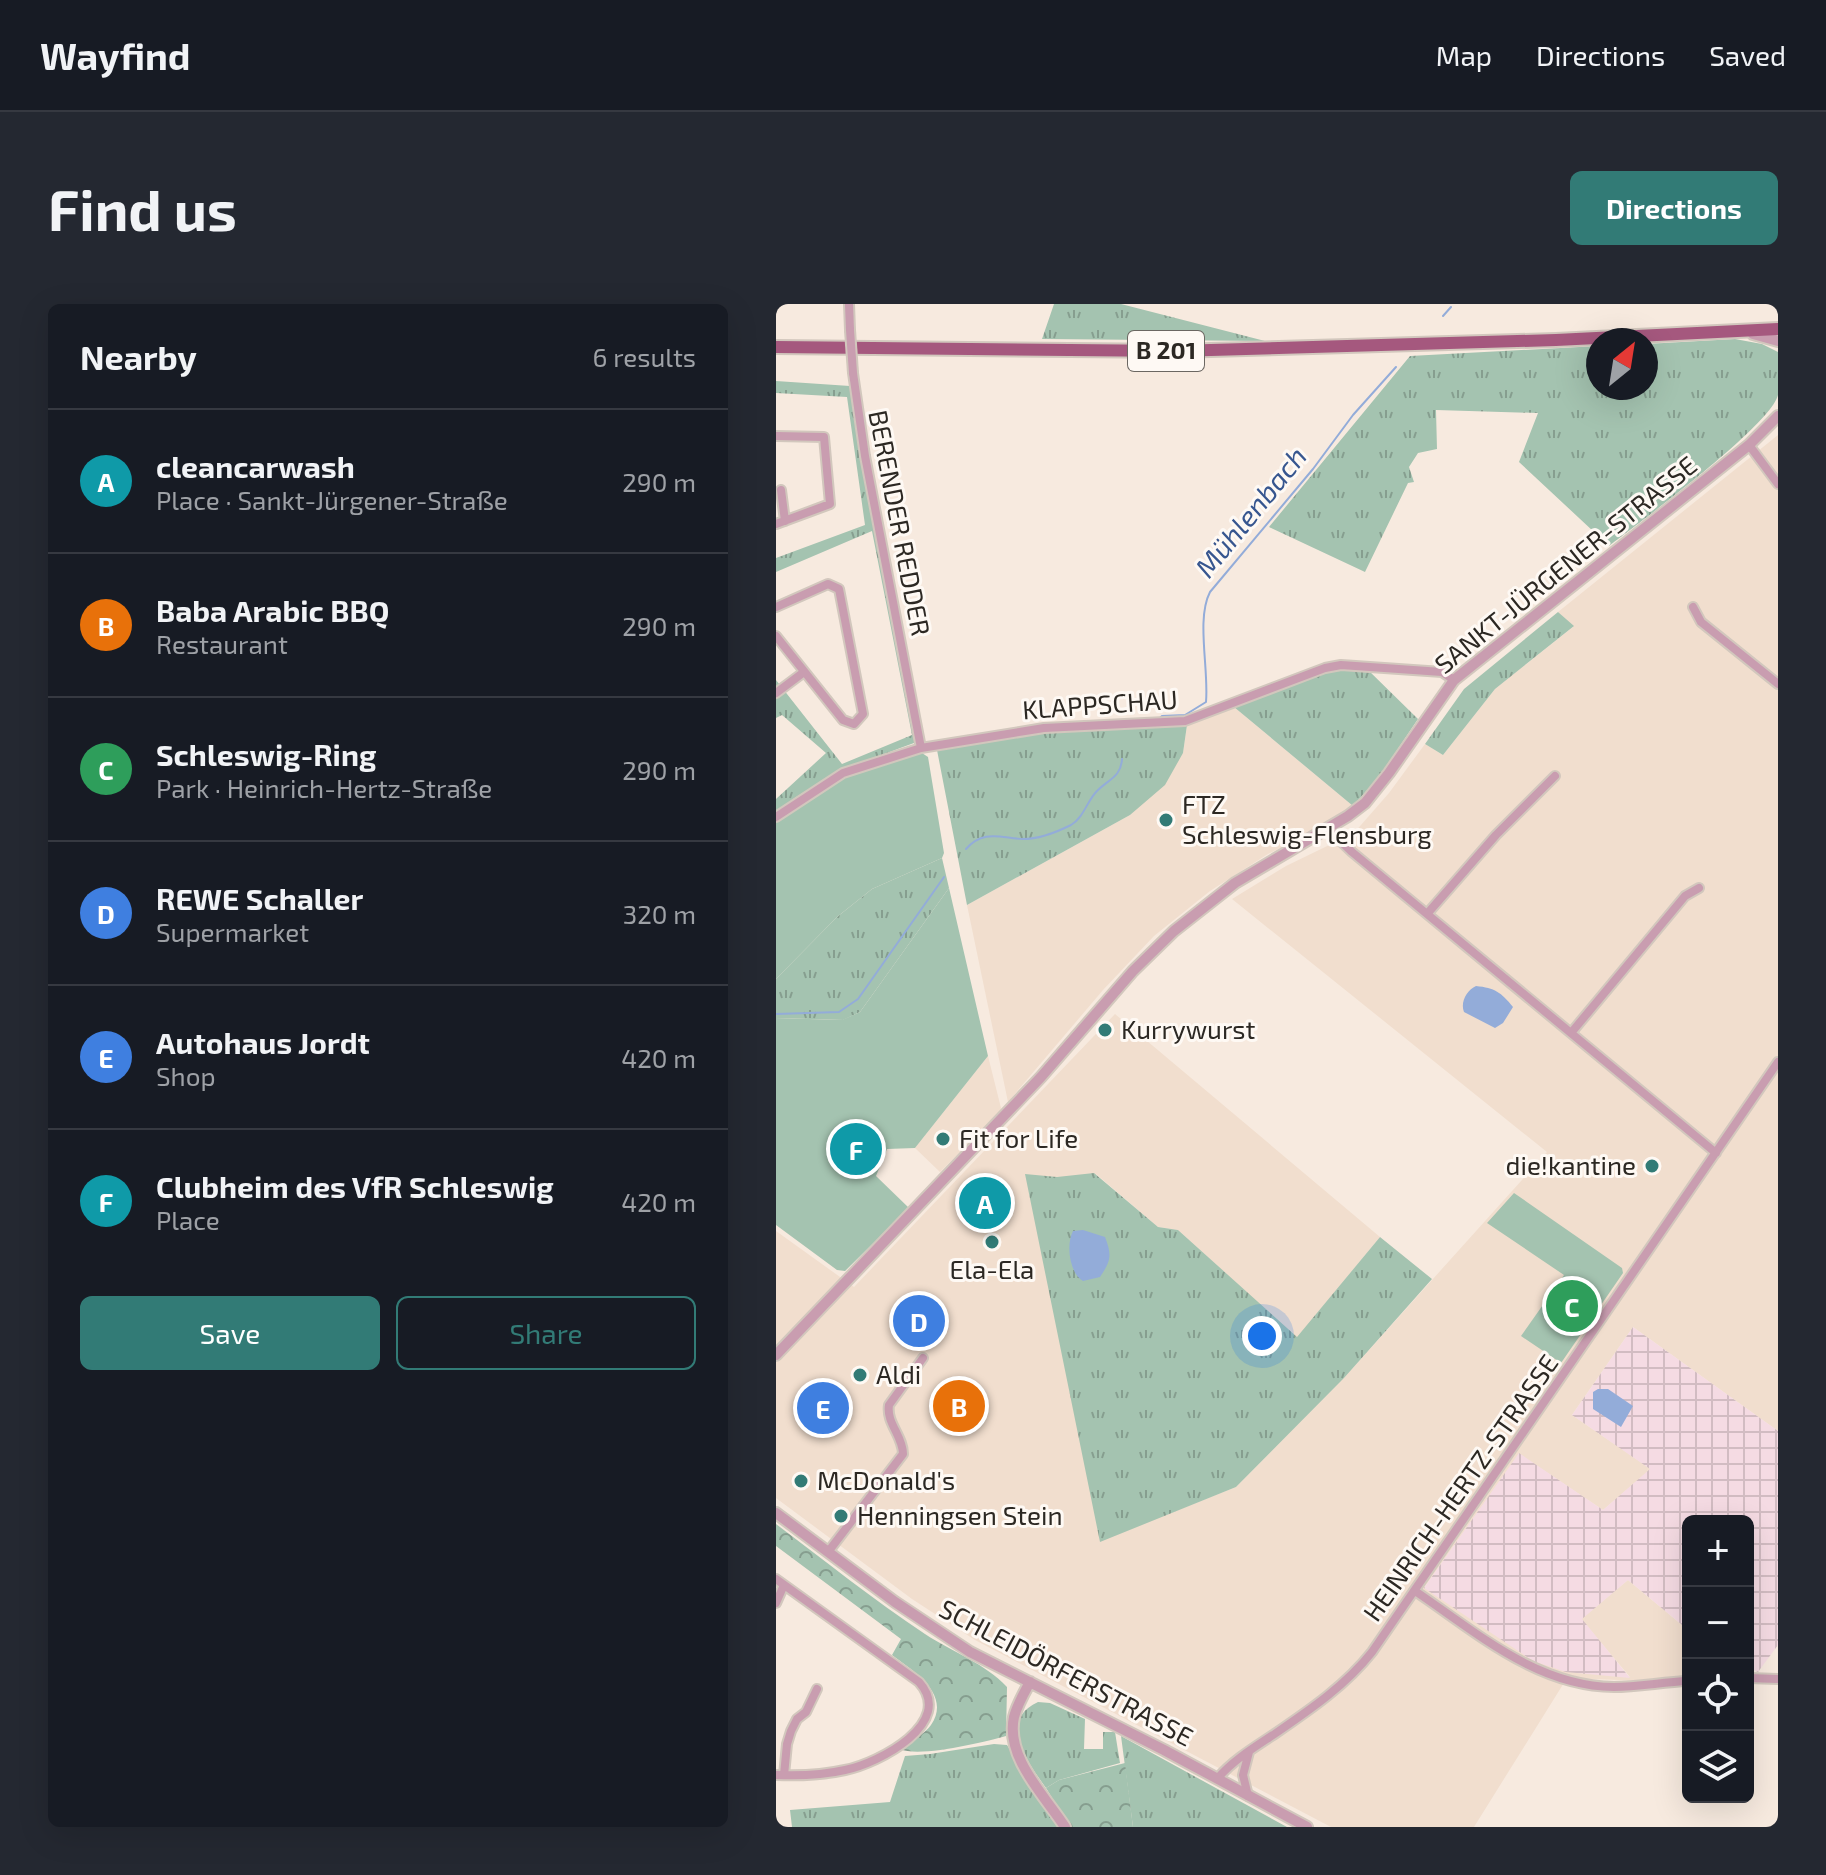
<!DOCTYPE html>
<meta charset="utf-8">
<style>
:root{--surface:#171b24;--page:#242831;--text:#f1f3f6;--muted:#9ea1a6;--line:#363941;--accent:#327b76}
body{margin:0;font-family:"Exo 2",sans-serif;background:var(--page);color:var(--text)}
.controls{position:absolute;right:24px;bottom:24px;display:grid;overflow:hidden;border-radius:12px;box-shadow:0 8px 32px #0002}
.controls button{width:72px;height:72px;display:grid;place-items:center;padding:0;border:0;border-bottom:2px solid var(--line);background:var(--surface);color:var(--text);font:40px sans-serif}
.compass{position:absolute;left:810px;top:24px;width:72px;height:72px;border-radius:50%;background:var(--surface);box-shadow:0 8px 32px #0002;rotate:30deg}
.you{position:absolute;left:486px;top:1032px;width:28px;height:28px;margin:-20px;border:6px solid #fff;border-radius:50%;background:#1a73e8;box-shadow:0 0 0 12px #1a73e833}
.badge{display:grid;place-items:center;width:52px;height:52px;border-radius:50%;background:var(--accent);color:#fff;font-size:26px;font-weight:700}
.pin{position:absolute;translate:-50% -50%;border:4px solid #fff;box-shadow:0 2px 8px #0006}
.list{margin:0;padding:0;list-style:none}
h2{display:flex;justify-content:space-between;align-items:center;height:104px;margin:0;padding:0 32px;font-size:34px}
h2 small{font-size:26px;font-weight:400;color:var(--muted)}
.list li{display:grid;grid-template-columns:52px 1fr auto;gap:24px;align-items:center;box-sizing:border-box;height:144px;padding:0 32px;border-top:2px solid var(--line)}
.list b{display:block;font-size:30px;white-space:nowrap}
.list p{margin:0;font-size:26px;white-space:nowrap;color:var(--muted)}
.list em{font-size:26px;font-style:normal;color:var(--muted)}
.actions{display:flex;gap:16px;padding:24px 32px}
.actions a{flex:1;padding:18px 0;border:2px solid var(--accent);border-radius:12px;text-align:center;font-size:28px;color:var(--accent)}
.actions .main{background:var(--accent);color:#fff}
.icon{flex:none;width:44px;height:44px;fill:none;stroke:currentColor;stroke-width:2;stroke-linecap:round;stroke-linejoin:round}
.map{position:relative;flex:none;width:1002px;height:1523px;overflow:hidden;border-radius:12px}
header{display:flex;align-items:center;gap:48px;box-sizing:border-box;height:112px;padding:0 40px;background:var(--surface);border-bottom:2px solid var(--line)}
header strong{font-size:38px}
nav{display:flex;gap:44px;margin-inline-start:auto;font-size:28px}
.intro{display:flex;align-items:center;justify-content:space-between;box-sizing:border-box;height:192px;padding:0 48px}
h1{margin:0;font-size:56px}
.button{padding:20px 36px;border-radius:12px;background:var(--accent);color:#fff;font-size:28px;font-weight:700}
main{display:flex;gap:48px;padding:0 48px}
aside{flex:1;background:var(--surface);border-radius:12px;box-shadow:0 8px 32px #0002}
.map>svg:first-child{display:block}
.built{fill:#f1dece}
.industrial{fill:url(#industrial-grid)}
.grass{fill:url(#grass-tufts)}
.forest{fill:url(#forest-crowns)}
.park{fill:#a4c3b0}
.water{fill:#93acd9}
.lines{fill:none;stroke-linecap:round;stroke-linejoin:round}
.stream{stroke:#93acd9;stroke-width:2}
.minor-casing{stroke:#d2c7bd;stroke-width:12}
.tertiary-casing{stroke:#d2c7bd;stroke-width:14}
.primary-casing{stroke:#d2c7bd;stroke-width:16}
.minor{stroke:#c99db0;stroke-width:8}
.tertiary{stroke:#c99db0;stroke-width:10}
.primary{stroke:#a5587e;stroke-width:12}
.minor-bridge-casing{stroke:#d2c7bd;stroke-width:12;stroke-linecap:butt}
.minor-bridge{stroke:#c99db0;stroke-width:8}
.poi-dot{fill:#327b76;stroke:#fef9f4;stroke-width:3}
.labels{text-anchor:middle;stroke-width:6;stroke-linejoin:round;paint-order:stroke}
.shield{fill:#fef9f4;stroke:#6b6762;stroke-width:2}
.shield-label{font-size:24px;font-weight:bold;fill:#2c2823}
.street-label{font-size:26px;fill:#2c2823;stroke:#fef9f4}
.poi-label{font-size:26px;fill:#2c2823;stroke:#fef9f4;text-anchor:start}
.water-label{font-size:28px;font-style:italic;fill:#37568f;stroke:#fef9f4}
</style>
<header>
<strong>Wayfind</strong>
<nav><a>Map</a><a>Directions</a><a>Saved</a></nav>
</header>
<div class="intro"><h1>Find us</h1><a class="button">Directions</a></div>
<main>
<aside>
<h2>Nearby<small>6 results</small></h2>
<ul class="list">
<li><span class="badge" style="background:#0f9aa8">A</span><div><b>cleancarwash</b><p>Place · Sankt-Jürgener-Straße</p></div><em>290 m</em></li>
<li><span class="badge" style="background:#e8710a">B</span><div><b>Baba Arabic BBQ</b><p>Restaurant</p></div><em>290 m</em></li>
<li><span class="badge" style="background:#2e9e5b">C</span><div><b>Schleswig-Ring</b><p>Park · Heinrich-Hertz-Straße</p></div><em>290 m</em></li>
<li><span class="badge" style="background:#3f7fe0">D</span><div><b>REWE Schaller</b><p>Supermarket</p></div><em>320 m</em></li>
<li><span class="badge" style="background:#3f7fe0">E</span><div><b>Autohaus Jordt</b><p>Shop</p></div><em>420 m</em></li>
<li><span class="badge" style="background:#0f9aa8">F</span><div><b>Clubheim des VfR Schleswig</b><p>Place</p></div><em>420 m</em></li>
</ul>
<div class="actions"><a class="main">Save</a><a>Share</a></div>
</aside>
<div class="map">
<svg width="1002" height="1523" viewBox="0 0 1002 1523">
<defs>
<pattern id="industrial-grid" width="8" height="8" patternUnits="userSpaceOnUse" patternTransform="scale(2)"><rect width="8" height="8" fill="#f5dbe3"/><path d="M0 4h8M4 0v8" fill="none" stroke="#d2bcc2"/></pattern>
<pattern id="grass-tufts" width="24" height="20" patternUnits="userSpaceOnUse" patternTransform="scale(2)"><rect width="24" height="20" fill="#a4c3b0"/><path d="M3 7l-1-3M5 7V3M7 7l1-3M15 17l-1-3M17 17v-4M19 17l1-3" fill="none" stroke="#869e8f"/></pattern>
<pattern id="forest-crowns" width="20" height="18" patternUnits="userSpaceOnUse" patternTransform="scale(2)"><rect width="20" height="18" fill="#a4c3b0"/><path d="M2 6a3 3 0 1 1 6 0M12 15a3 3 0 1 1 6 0" fill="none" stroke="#869e8f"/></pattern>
</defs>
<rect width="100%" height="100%" fill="#f7eadf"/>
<path class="built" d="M1002,131V1127L857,1023L796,1111L875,1165L827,1206L743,1150L648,1284L854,1373L805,1315L852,1276L912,1326V1374L868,1377L791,1374L698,1523H555L199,1336L136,1295L0,1194V927L78,983L339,710L604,933L521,1034L402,926L382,923L320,870L364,960L324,1237L460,1183L568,1074L771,848L456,595L510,562L578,529L613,489L649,440L667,451L719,385L797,323L782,308Z
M458,403L577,502L551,521L492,550L434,587L378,632L327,686L232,798L191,601L354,511L407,449L411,421Z
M212,752L225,804L223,809L164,868L139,844Z"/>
<path class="industrial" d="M857,1023L1002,1127V1341L982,1368L972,1363V1217H912V1326L852,1276L806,1315L854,1374L790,1368L757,1357L648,1284L743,1149L827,1206L874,1165L796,1111Z"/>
<path class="grass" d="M278,0H345L489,37L266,35Z
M959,35L986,40L1002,48C1002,61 1002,78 1002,91C995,121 863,219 833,242L743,158L762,109L660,106L661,145L642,149L633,163L638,178L632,179L589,268L493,223L634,52L822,42V84H870V40Z
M0,77L74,82L97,221L139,426L138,439C89,457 41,475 0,508V495L50,449L6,411L0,414V376L66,460L136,431L96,227L0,268V254L89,221L71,93L0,89Z
M782,308L798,322L719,385L667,451L649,440L688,385Z
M567,364H590L642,415L603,473L577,502L458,403L549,368Z
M411,421L407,449L389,481L354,511L191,601L161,446L270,427Z
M166,554L173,584L84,708L67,716L0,714V675L61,613L96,585Z
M318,869L382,923L402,926L521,1033L604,933L656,975L568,1074L460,1183L324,1238L249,870L281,873Z
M262,1398L274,1399L309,1415L308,1445H327V1428H339L344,1459L283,1476L270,1484C253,1460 220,1417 262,1398Z
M345,1432L511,1523H357Z
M218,1440L231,1441L284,1523H16L14,1506L114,1498L129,1452L154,1450Z"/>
<path class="forest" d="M0,1220C49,1257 98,1296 149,1330C175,1347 210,1360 231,1383L230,1432C209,1438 143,1454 124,1445C133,1438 149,1430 155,1421C176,1390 137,1367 116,1351L125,1335L0,1242Z
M349,1459L357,1523H294L270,1484L283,1476Z"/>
<path class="park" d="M146,449L152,453L168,549L166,554L96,585L61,613L0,675V517L66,474L100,461Z
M173,584L212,752L139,844L111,845L100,872L133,904L69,967L61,966L0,921V714L66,716L84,708Z
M738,889L846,964L847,969L785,1059L745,1032L788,971L711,919Z"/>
<path class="water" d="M700,682C719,684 725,688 737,703L727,719L719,724L688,708C684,698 691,686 700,682Z
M307,926L329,933C336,951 335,957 324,973L307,977C293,969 290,940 297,927Z
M822,1085H832L857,1102L845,1123L817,1105V1088Z"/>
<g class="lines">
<path class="stream" d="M667,12L675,3
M383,415L386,412L409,411L430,398C433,365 420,315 434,288L537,165L577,111L620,63
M190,545C207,525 225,534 247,535C263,535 281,528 295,521C308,513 311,497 321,487C333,475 345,473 346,455
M0,710L63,708L82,695L168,573"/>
<g class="minor-casing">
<path id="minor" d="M73,0L74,26
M77,69L89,152L145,444
M0,132L48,133L54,200L0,220
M973,141L1002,180
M5,186L9,217
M0,303L52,280L63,285L87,410L78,420L67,416L0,332
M917,303L925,318L1002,380
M0,389L28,368
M0,513L67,469L145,444L268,424L409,417L549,364L565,361L666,368L678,376
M551,524L576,548L940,849
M651,610L720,531L779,472
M795,729L909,592L923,584
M52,1248L127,1150C127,1132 110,1119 113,1101L147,1054
M0,1275L143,1378C180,1419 103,1459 69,1466C47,1471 23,1472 0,1471
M639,1287C700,1328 760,1382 838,1383C862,1383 887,1378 912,1377
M0,1299L8,1281
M972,1374L1002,1375
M8,1471L11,1440L15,1427L21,1415L30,1408L41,1385
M441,1475C457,1456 479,1443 500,1429C535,1405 570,1381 596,1348L1002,758
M472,1492L467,1471L473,1448"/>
</g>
<g class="tertiary-casing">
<path id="tertiary" d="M977,30L1002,37
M0,1051L265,773L357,667L398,627L459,579L572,512L589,499L613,469L678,376L973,141L1002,112
M0,1209L119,1298L194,1348L388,1446L531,1523
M254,1378C248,1389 241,1401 238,1413C229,1453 269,1492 289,1523"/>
</g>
<g class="primary-casing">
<path id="primary" d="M0,43L400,47L780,36L1002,25"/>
</g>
<use href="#minor" class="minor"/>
<use href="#tertiary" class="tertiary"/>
<use href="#primary" class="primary"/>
<g class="minor-bridge-casing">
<path id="minor-bridge" d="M74,26L77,69"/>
</g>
<use href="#minor-bridge" class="minor-bridge"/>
</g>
<g class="poi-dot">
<circle cx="390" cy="516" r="8"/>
<circle cx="329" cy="726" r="8"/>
<circle cx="167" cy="835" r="8"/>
<circle cx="876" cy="862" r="8"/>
<circle cx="216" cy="938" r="8"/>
<circle cx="84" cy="1071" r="8"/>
<circle cx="25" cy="1177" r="8"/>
<circle cx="65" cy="1212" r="8"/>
</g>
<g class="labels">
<rect class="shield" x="352" y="27" width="76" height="40" rx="6"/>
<g class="shield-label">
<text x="390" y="55">B 201</text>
</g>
<g class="street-label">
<text transform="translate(123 219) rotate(79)" y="9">BERENDER REDDER</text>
<text transform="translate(790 261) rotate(-39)" y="9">SANKT-JÜRGENER-STRASSE</text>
<text transform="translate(324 401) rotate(-4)" y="9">KLAPPSCHAU</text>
<text transform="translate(685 1184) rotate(-55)" y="9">HEINRICH-HERTZ-STRASSE</text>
<text transform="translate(290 1369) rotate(28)" y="9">SCHLEIDÖRFERSTRASSE</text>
</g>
<g class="poi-label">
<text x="406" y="510">FTZ<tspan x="406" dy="30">Schleswig-Flensburg</tspan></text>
<text x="345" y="735">Kurrywurst</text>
<text x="183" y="844">Fit for Life</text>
<text x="860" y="871" text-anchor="end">die!kantine</text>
<text x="216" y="975" text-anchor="middle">Ela-Ela</text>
<text x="100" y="1080">Aldi</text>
<text x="41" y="1186">McDonald's</text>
<text x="81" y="1221">Henningsen Stein</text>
</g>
<g class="water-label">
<text transform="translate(475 208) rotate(-51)" y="10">Mühlenbach</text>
</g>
</g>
</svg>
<div class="controls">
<button>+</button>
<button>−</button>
<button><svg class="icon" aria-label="locate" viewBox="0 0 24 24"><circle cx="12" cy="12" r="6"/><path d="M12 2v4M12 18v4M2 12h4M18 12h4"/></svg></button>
<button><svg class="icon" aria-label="layers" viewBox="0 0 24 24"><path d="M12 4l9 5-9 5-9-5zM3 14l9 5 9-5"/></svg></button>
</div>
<svg class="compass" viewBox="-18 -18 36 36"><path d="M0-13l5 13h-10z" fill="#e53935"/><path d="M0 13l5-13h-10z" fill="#9ea1a6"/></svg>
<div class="you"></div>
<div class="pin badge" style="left:209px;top:899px;background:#0f9aa8">A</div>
<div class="pin badge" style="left:183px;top:1102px;background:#e8710a">B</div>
<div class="pin badge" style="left:796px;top:1002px;background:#2e9e5b">C</div>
<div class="pin badge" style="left:143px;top:1017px;background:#3f7fe0">D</div>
<div class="pin badge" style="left:47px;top:1104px;background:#3f7fe0">E</div>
<div class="pin badge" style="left:80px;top:845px;background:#0f9aa8">F</div>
</div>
</main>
